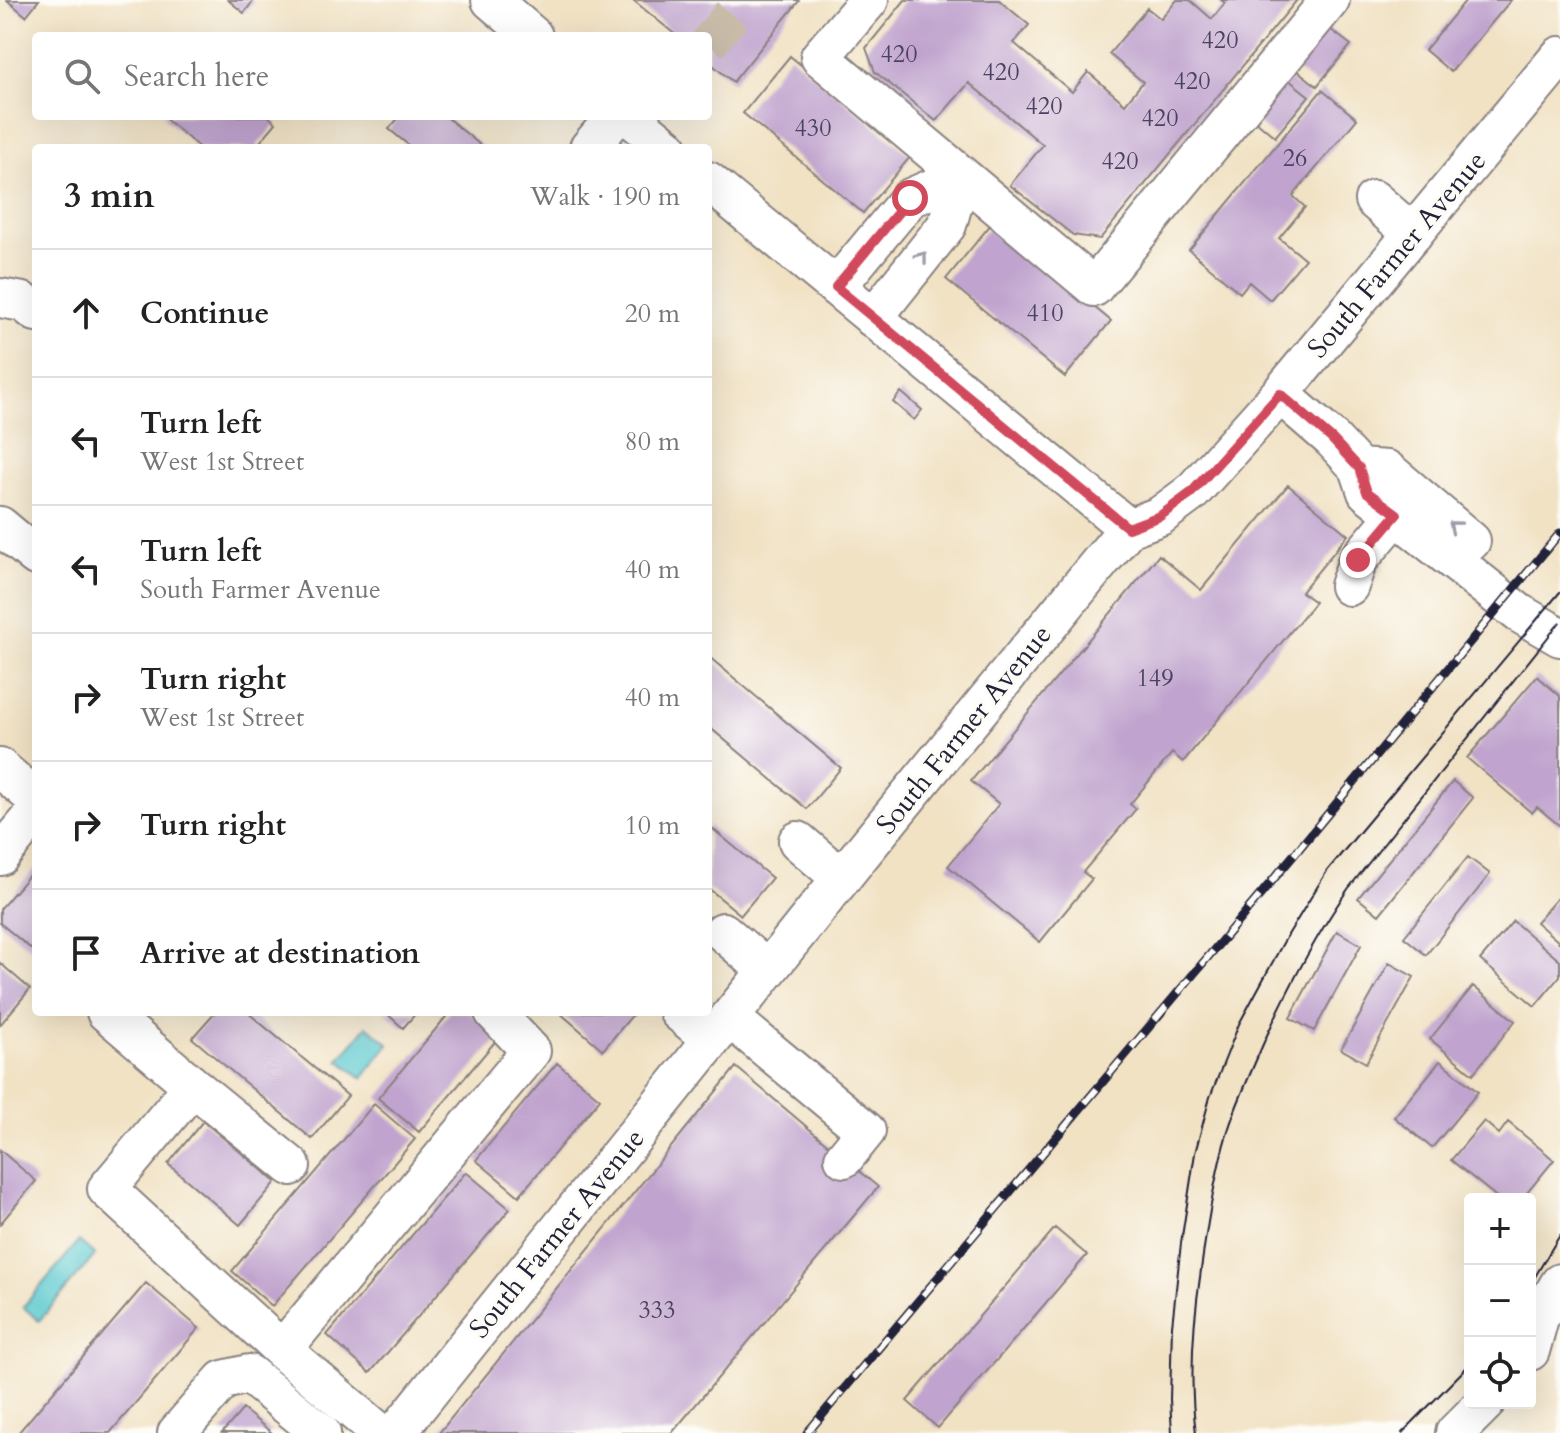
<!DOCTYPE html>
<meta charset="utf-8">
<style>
:root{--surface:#fff;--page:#f6f6f6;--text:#222;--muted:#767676;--line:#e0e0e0}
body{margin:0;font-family:Cardo,serif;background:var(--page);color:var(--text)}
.controls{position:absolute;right:24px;bottom:24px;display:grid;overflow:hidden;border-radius:8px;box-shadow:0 8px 32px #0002}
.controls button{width:72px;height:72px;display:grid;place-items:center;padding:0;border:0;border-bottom:2px solid var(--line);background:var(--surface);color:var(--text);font:40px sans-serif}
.stop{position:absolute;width:24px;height:24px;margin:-18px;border:6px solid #d1495b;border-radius:50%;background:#fff}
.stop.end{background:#d1495b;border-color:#fff;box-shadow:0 2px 8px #0008}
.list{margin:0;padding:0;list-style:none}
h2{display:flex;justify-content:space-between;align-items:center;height:104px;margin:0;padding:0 32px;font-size:34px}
h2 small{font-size:26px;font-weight:400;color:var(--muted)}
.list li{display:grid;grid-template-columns:52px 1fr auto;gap:24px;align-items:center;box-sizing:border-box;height:128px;padding:0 32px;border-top:2px solid var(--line)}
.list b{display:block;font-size:30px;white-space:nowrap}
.list p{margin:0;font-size:26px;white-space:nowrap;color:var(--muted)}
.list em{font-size:26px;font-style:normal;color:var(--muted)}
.icon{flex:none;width:44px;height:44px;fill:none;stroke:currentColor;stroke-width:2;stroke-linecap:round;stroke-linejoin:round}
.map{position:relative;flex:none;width:1560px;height:1433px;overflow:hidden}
.search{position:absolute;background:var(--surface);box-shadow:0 8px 32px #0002;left:32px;top:32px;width:680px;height:88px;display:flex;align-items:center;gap:20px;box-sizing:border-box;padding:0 28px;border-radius:8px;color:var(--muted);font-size:30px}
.panel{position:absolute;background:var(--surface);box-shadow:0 8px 32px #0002;left:32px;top:144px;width:680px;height:872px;border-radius:8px}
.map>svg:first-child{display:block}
.water{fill:#5dcad0;stroke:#407686;stroke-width:2}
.building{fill:#c0a3ce}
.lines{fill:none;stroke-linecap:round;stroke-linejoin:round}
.minor-tunnel{stroke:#c8bca9;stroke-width:38;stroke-dasharray:38 19;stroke-linecap:butt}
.minor-casing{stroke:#8a8280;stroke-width:42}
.minor{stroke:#fff;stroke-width:38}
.tram{stroke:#22223b;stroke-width:2}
.rail-casing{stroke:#22223b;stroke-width:9}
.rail{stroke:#fdfcf7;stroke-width:6;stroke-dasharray:18;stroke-linecap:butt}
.oneway{stroke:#9c9ca7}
.route{stroke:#d1495b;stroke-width:10}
.labels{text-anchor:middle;stroke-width:7;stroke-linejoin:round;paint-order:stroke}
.number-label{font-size:24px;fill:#4a4260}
.street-label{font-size:28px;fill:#22223b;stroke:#fdfcf7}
</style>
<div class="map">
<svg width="1560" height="1433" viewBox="0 0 1560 1433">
<rect width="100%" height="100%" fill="#fdfcf7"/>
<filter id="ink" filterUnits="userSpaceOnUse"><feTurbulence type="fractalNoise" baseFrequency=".0125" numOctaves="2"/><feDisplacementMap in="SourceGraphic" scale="16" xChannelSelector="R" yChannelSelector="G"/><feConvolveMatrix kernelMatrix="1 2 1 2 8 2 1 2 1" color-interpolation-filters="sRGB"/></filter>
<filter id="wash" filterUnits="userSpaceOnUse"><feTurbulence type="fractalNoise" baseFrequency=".006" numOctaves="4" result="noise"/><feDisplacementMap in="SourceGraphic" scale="32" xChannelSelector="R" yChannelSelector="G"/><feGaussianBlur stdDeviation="1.8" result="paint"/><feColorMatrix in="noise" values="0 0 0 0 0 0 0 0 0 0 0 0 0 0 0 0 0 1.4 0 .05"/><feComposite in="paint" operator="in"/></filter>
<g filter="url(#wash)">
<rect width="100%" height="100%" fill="#f1e2c4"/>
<path class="water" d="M367,1026L389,1044L362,1078L339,1060Z
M79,1241L95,1255L39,1321L23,1307Z"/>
<g id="blocks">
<path class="building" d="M7,0H39L26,16Z
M228,0H254L244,13Z
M633,0H797L799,1L733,82L708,61V36H677Z
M905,0H999L1029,25L1014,43L1072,92L1088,72L1125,104L1143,82L1109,54L1147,8L1161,19L1177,0H1190L1212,19L1225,3L1221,0H1297L1100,239L1073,235L1010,185L1043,145L969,83L936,121L875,72L866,48Z
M1466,0H1511L1451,72L1425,50Z
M1326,26L1351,45L1317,86L1293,67Z
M790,56L911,156L863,213L743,113Z
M1284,76L1309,96L1275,137L1250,116Z
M1322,90L1357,119L1293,196L1305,207L1279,238L1305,259L1270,300L1249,282L1240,293L1189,250Z
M162,116H268L276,123L255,148H200Z
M400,116H445L484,148H412L389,129Z
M992,223L1111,321L1065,377L946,279Z
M901,392L922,410L914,420L893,402Z
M1288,485L1348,535L1301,592L1315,602L1183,762L1172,753L1130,804L1136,809L1083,872L1092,879L1040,942L948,866L999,804L971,781L1159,555L1201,590Z
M708,656L841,768L807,809L708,726Z
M1537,676L1560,696V826L1537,807L1532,813L1467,758Z
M1453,781L1473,798L1379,915L1358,898Z
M708,825L772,878L741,915L708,888Z
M1468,857L1490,874L1426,955L1404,937Z
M36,867V953L0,923V909Z
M1560,895V943L1536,922Z
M1513,921L1560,961V976L1535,1006L1480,960Z
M1337,931L1361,945L1314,1031L1290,1018Z
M0,963L30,989L0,1025Z
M1389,963L1414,977L1366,1063L1341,1049Z
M1473,986L1515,1021L1473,1074L1430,1039Z
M215,1012H247L348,1096L312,1139L192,1038Z
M385,1012H417L403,1028Z
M450,1012H469L499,1037L419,1132L378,1098Z
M559,1012H635L603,1050Z
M1440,1061L1478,1092L1432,1148L1394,1117Z
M557,1063L600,1099L519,1196L476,1160Z
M736,1067L878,1187L672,1433H439Z
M374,1104L415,1139L272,1306L232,1271Z
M203,1121L276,1182L240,1225L168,1164Z
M1484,1121L1499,1134L1508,1122L1554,1160L1522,1199H1499L1451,1160Z
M0,1150L36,1181L0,1224Z
M466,1172L510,1209L370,1373L327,1335Z
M1055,1228L1087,1255L938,1428L907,1401Z
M146,1283L199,1328L110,1433H18Z
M243,1409L272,1433H222Z"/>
</g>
</g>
<g filter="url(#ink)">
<use href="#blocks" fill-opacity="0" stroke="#8a8280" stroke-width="2"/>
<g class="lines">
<path class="minor-tunnel" d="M708,44L743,0"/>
<g class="minor-casing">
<path id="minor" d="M491,0L533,36
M869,0L820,57L1094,287L1330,0
M629,116L668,148
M589,148L616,116
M708,181L1128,528
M1374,200L1413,234
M836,287L910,198L961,176
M0,298L23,302L36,312
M873,318L947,225L961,176
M1280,394L1332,439L1359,468L1367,492L1519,613L1560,637
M1359,468L1387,470L1471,541
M0,526L36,556
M1349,586L1358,560L1397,514
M0,768L36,799
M798,841L841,878
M0,856L36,813
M723,932L767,970
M106,1012L193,1086L107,1189L282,1350L531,1051L494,1012
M679,1012L711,1039
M730,1018L866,1131L844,1158
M193,1086L291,1166
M282,1350L380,1433
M1530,1351L1539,1318L1560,1283
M177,1433L223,1380L249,1374L321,1433
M396,1433L856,860L1128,528L1160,516L1191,493L1280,394L1560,56
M1455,1433L1485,1403"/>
</g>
<use href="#minor" class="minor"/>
<path class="tram" d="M1530,1285L1560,1235
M1172,1433L1170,1399L1172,1326L1181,1243L1195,1153L1210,1097L1239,1024L1283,943L1327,871L1560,592
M1196,1433C1189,1379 1193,1323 1201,1270C1206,1232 1212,1194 1221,1156C1228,1125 1241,1095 1254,1065C1280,1003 1310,945 1348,889L1560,622
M1402,1433L1470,1364"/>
<g class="rail-casing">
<path id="rail" d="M807,1433L1293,856L1560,533"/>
</g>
<use href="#rail" class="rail"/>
</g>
<defs><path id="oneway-chevron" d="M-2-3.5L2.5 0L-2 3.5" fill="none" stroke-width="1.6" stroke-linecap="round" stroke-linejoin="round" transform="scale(2)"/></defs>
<g class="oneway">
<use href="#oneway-chevron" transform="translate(922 257) rotate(-52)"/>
<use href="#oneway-chevron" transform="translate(1454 526) rotate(-140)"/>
</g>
</g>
<g class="lines" filter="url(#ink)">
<path class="route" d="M910,198L836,287L1128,528L1160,516L1191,493L1280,394L1332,439L1359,468L1367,492L1397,514L1358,560"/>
</g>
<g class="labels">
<g class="number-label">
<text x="1220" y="48">420</text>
<text x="899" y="62">420</text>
<text x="1001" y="80">420</text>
<text x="1192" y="89">420</text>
<text x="1044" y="114">420</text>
<text x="1160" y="126">420</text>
<text x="813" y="136">430</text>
<text x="1295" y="166">26</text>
<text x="1120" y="169">420</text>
<text x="1045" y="321">410</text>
<text x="1155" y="686">149</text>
<text x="657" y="1318">333</text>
</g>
<g class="street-label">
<text transform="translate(1396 254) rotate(-50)" y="10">South Farmer Avenue</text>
<text transform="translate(963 729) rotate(-51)" y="10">South Farmer Avenue</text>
<text transform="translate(556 1233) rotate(-51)" y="10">South Farmer Avenue</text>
</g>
</g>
</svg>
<div class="controls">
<button>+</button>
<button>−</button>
<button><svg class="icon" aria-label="locate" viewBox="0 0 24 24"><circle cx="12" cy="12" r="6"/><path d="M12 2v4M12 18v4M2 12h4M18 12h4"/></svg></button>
</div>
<div class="stop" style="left:910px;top:198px"></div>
<div class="stop end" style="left:1358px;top:560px"></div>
<div class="search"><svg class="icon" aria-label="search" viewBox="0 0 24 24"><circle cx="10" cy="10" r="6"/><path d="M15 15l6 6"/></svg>Search here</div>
<section class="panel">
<h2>3 min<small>Walk · 190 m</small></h2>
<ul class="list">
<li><svg class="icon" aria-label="ahead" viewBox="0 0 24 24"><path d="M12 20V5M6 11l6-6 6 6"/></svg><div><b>Continue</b></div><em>20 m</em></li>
<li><svg class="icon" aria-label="left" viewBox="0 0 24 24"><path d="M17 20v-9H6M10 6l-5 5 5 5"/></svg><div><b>Turn left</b><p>West 1st Street</p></div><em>80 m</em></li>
<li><svg class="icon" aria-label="left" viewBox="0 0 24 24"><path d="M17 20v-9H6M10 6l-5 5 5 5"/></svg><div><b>Turn left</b><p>South Farmer Avenue</p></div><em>40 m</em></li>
<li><svg class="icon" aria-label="right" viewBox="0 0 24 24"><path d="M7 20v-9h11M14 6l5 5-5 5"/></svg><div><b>Turn right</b><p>West 1st Street</p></div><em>40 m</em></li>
<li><svg class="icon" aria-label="right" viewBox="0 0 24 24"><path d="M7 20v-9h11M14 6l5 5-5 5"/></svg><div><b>Turn right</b></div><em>10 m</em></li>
<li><svg class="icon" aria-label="arrive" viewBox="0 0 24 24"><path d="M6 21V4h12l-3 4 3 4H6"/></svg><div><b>Arrive at destination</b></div></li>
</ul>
</section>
</div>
